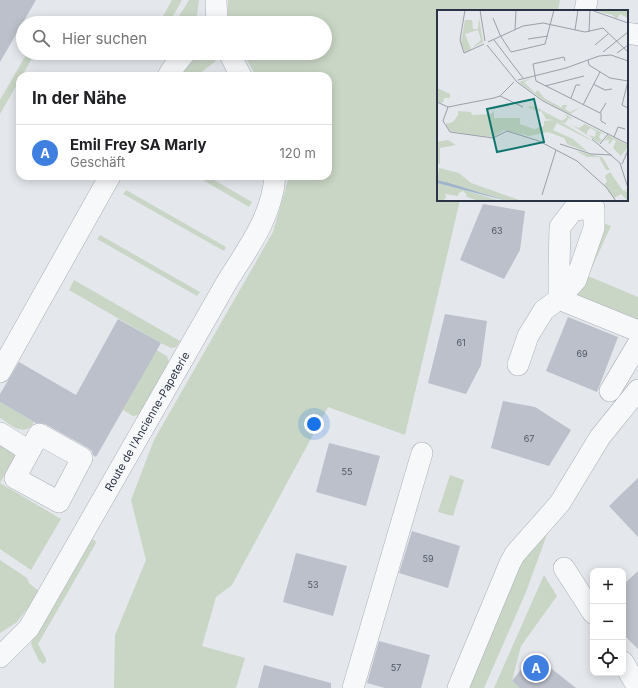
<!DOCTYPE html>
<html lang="de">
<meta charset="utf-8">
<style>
:root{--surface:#fff;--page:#f6f6f6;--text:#202124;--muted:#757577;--line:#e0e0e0;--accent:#b45309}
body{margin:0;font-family:Inter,sans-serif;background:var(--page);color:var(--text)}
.controls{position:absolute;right:12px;bottom:12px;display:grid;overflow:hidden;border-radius:8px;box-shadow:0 2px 10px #0003}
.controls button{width:36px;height:36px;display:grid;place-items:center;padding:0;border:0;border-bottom:1px solid var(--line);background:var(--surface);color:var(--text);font:20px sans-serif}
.you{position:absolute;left:314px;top:424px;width:14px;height:14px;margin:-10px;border:3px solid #fff;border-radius:50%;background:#1a73e8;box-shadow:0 0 0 6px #1a73e833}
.badge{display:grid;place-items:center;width:26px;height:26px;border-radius:50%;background:var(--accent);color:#fff;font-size:13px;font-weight:700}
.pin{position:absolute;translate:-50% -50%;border:2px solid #fff;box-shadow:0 1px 4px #0006}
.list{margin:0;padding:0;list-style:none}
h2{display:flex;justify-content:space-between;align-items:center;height:52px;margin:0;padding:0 16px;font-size:17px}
h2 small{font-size:13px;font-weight:400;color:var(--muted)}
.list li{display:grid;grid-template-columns:26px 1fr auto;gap:12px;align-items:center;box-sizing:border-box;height:56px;padding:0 16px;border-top:1px solid var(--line)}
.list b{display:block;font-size:15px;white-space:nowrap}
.list p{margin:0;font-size:13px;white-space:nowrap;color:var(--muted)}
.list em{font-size:13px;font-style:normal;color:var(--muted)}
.icon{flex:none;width:22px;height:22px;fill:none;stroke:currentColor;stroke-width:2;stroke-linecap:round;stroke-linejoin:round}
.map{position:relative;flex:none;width:638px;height:688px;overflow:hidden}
.search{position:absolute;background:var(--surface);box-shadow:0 2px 10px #0003;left:16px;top:16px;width:316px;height:44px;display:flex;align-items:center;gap:10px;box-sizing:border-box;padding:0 14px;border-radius:22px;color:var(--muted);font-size:15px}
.panel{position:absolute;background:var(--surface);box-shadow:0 2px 10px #0003;left:16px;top:72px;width:316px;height:108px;border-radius:12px}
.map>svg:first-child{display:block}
.green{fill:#c9d6c5}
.building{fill:#bbc0ca}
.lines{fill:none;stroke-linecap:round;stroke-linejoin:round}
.minor-casing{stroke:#a9aeb7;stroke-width:22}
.minor{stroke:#f7f8fa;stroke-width:21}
.labels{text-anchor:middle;stroke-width:3;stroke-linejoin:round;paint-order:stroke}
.number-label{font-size:9px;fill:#4f5766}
.street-label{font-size:11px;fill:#2b3445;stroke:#f4f6f9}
.inset-road{fill:none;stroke:#9a9fa9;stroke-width:1}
.view{fill:#0f766e;fill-opacity:0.15;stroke:#0f766e;stroke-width:2}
.inset-edge{fill:none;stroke:#2b3445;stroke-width:2}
</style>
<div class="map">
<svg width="638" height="688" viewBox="0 0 638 688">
<rect width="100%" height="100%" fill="#e4e7ec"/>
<path class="green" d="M172,0H182L169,23H159Z
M189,0H199L197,15L194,23H175Z
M228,0H560L558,11H438V200H460L405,435L328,407L232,585L216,597L202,646L245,658L236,688H114L115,635L146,560L131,500L154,440L273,232L289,176H328V76H256L243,53H325V23H230L228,17Z
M27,53H35L22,76H20V79L0,114V100Z
M207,55L216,61L196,76H181C189,63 191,58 207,55Z
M196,176H207L252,202L249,207Z
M126,190L226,247L224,251L123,194Z
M603,223L611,226L588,276L638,297V321L573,295Z
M100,235L200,292L197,296L97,239Z
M74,280L180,341L176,347L171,348L161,343L69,290Z
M156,350L167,356L169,363L139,415L133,416L123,410Z
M0,402L34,422C25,438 11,425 0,418Z
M0,446L16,454L0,483L61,519L31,570L0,549Z
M450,475L464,480L453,516L438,512Z
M550,526L526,592L484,688H465L516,567Z
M92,540H95L96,543L38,644L46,659V662L43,664L39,661L31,644L34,635L46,620Z
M0,560L27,578L29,583L40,592L17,622L0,633Z
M544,575L557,596L521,646L512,681L520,688H494Z"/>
<path class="building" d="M0,0H36L0,62Z
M483,204L525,211L520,250L504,279L460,260Z
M445,314L487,321L481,365L466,394L428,383Z
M568,317L618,337L597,392L546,371Z
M118,319L161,343L96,457L93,455L92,451L88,448L45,424L36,423L0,402V394L19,362L76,395Z
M503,401L535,407L571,430L549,466L491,448Z
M329,443L380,456L366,506L316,492Z
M638,478V537L609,506Z
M412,531L460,546L448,588L399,573Z
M296,553L347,566L333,616L283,602Z
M638,571V649L623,634V585Z
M379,641L430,655L421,688H385L367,683Z
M533,654L576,688H520L512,681Z
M264,665L331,683V688H258Z"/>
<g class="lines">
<g class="minor-casing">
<g id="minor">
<path d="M216,0L217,23"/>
<path d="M585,11L587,0"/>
<path d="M627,33L638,35"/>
<path d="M229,53L241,76"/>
<path d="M168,76L173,68L185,53"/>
<path d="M559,299L638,331"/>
<path d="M518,365L528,336L544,310L559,299L576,280L594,228V208L573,210L560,227L559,267V299"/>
<path d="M0,372L110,176"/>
<path d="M610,391L638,344"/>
<path d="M0,433L29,451"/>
<path d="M39,434L82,458L59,502L15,478Z"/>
<path d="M564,568L593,613"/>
<path id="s1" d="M0,657L29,628L228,280C249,247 272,216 275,176"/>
<path d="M623,662L638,688"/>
<path d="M353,688L422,453"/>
<path d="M458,688L510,563L515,554L560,503L600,437L638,390"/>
</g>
</g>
<use href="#minor" class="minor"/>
</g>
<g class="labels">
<g class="number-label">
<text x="497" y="234">63</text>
<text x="461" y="346">61</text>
<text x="582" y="357">69</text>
<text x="529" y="442">67</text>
<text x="347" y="475">55</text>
<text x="428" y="562">59</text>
<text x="313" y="588">53</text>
<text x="396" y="671">57</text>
</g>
<g class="street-label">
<text dy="4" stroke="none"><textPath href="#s1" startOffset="279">Route de l'Ancienne-Papeterie</textPath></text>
</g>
</g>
<g transform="translate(437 10)">
<rect width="191" height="191" fill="#e4e7ec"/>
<path d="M156,0H191V8L183,4L180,9L175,5ZM42,8L46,32L35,38L44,30L41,20L28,24L34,39L28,43L24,33L28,10H35L36,19H41ZM95,68L87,72L98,83L101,80L107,88L125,98V95H130L128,99L133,102L145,96L133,104L106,90L82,72ZM0,78L13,84V88H7L6,93L1,92ZM92,96L99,97L125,111L130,107L128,104L132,106L136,110L132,108L128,113L124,112L161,134L120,113L116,120L136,129L151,142L130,134L127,128L111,122L92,126L67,120L56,127L36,125L29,112L36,125L13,121L8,114L16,112L21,105L28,111L21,105V101L34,102L35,105L54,104L57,101V108H83V114L97,119L107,116V111L117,110L109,109L105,102L88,97L103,100L121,110L104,100L91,97ZM148,114L170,125L164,123L162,127L165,131H161L164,132L162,133L151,125L158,127L159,121L153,118L150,122V125L156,129L135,115L142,118ZM171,125L191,135V140L185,152L191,137L184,146L176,138L179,131L176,129L173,134L171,133L173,129L168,131ZM11,130L19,135L3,138V154L0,153V132ZM139,141L165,147L173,160H169L162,147H150ZM2,158L22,163L34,173L85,191H70L0,170ZM173,162L186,181L191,179L186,183L191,181V191L184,184L177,188L167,174L170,172L168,166ZM0,173L28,180L63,191H41L28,186L30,185L26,181L22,183L21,186L8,184L9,187L6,191L0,190Z" fill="#c9d6c5"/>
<path d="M0,170L12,173L70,191L0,173Z" fill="#9fb4cc"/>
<path class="inset-road" d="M28,0L23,30L27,43L47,34M43,0L48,31M154,0L191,13M56,8L63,25L74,42L108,34L117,0M78,20L79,1M138,20L141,0M152,22L153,0M91,29L111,26M57,30L86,68M51,32L86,16L106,13L148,22L166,18L191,42M50,35L80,72M158,35L171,24M166,42L191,22M180,43L191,35M151,50L152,55L173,68L191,71L185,95L191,98M128,51L127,47L96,54L99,71L163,103L169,93M81,70L129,58L162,46L174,45L191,51M80,72L106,91L191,134M156,74L168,80L175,79M108,76L147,66M63,86L86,97M134,88L139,75H143M0,92L11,97L57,88L63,86L77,72M146,95L163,62M11,97L6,111L13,122L56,128L70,121L102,131L140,151L169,177L179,191M164,103V111L169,114M177,127L181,117L188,119M155,129L183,153L191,178M123,134L154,144L175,145M163,134L171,124M185,154L191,141M105,185L119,140"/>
<path class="view" d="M97,89L107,132L60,142L50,99Z"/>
<rect width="191" height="191" class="inset-edge"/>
</g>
</svg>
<div class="controls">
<button>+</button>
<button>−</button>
<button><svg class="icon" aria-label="locate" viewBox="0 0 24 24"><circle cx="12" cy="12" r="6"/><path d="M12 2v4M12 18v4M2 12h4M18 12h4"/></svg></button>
</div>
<div class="you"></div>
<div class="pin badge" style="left:536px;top:668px;background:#3f7fe0">A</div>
<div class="search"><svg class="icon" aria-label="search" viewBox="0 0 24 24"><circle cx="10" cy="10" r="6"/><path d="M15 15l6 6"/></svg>Hier suchen</div>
<section class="panel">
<h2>In der Nähe<small></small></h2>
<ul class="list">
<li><span class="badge" style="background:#3f7fe0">A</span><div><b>Emil Frey SA Marly</b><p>Geschäft</p></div><em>120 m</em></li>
</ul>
</section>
</div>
